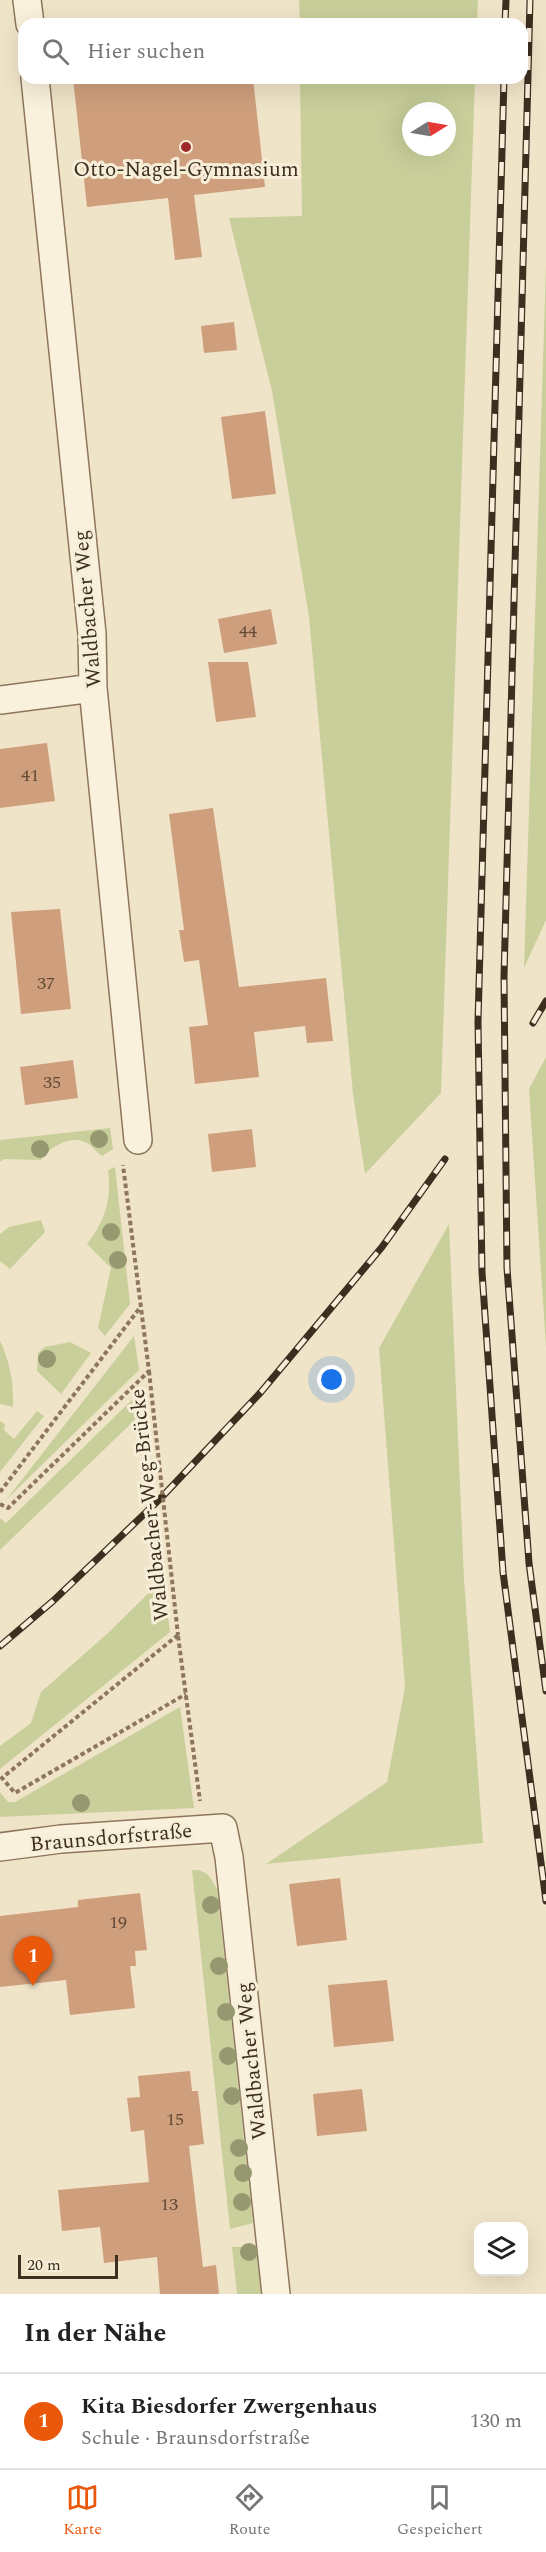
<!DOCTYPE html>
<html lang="de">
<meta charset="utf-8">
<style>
:root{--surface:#fff;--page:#f2f2f2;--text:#222;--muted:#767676;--line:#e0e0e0;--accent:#ea580c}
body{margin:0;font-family:Spectral,serif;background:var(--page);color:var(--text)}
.controls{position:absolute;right:18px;bottom:18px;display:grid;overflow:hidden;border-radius:12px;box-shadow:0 6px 24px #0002}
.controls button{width:54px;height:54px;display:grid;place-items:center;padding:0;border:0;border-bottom:2px solid var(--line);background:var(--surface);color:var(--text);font:30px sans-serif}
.compass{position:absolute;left:402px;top:102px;width:54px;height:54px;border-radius:50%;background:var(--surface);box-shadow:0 6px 24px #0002;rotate:79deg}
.scale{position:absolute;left:18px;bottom:15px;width:100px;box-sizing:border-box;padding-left:6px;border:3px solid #3d2e20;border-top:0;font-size:16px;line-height:21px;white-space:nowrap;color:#3d2e20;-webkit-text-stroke:4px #f7eed8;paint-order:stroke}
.you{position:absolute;left:332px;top:1380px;width:21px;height:21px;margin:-15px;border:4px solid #fff;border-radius:50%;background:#1a73e8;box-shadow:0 0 0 9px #1a73e833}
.badge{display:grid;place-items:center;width:39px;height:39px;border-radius:50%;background:var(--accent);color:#fff;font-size:20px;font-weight:700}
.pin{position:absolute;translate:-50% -50px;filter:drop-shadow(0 2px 3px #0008)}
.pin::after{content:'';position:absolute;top:32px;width:21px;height:18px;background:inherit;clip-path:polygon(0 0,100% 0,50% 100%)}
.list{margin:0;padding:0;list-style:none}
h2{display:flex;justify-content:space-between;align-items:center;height:78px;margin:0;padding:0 24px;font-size:26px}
h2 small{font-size:20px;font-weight:400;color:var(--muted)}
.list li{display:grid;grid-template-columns:39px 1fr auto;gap:18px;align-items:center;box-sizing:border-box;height:96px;padding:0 24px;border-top:2px solid var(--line)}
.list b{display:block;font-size:22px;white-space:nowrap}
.list p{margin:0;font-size:20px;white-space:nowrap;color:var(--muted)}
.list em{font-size:20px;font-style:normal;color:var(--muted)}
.icon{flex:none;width:33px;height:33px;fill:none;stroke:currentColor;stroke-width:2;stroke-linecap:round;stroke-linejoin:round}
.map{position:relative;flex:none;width:546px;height:2294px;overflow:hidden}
.search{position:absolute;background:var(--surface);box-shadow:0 6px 24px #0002;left:18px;right:18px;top:18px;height:66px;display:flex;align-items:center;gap:15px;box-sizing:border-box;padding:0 21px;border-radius:18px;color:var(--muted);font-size:22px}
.sheet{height:174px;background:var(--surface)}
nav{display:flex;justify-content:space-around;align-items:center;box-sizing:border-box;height:84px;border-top:2px solid var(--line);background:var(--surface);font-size:16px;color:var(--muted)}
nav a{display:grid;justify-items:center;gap:3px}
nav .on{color:var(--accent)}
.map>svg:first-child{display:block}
.green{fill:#c9cf9b;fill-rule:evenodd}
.building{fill:#cf9f7d}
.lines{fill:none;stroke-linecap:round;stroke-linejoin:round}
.minor-casing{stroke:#8d765c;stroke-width:30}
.path{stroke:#8d765c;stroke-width:4;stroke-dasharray:4.5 3;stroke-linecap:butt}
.minor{stroke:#faf1dc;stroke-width:27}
.rail-casing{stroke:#3d2e20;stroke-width:7}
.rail{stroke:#f7eed8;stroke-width:4.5;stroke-dasharray:14;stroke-linecap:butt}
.path-bridge{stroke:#8d765c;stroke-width:4;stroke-dasharray:4.5 3;stroke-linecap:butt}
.tree{fill:#96986f}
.poi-dot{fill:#9e2a2b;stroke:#f7eed8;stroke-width:2}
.labels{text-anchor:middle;stroke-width:6;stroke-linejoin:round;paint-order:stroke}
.number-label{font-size:18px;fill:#624a37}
.poi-label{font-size:21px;fill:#3d2e20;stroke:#f7eed8}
.street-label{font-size:21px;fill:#3d2e20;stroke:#f7eed8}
</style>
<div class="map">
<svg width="546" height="2294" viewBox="0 0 546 2294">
<rect width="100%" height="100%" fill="#f0e4c8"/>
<path class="green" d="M299,0H478L477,24H300Z
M300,78H475L441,1093L365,1174L353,1094L309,617L272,391L229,218L302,216ZM411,111H447V147H411Z
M546,264V920L524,968Z
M546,1057V1347L529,1089Z
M110,1128L113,1149L102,1156C97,1152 92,1146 87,1143C71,1134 50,1147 41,1160L4,1159L0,1162V1140Z
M115,1167L130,1304L105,1336L98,1328L111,1268L87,1244C105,1221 112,1200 108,1170Z
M41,1220L45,1232L10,1269L0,1261V1234L9,1227Z
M449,1224L464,1579L483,1843L266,1864L387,1782L405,1687L379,1348Z
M134,1336L139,1370L6,1500Z
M0,1341C10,1362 14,1383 13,1407L0,1404Z
M70,1342L91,1353L61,1394L37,1371L38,1353L45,1347Z
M140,1392L143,1412L0,1550V1518L6,1523Z
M37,1411L44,1416L0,1472V1421L5,1424L4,1430L14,1439Z
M163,1579L170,1632L0,1769V1746L31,1723L41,1692L108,1633Z
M180,1707L194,1808L0,1817V1792L8,1802H15Z
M192,1870C207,1869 210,1877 217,1889L253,2223L230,2229Z
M232,2247H256L261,2294H237Z"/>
<path class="building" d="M73,78H253L265,187L194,195L202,257L175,260L168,198L87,207Z
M234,322L237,350L204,353L201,326Z
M265,411L276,494L232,499L221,417Z
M271,609L277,644L224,653L218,619Z
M208,662H248L256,717L216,722Z
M47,743L55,801L0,808V749Z
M213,808L239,987L326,978L333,1041L307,1043L305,1026L254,1032L259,1077L195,1084L189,1027L208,1025L199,960L184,962L179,930H184L169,814Z
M60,909L71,1009L21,1014L11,912Z
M73,1060L78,1098L25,1105L20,1067Z
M252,1129L256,1167L212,1172L208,1134Z
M340,1878L347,1940L297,1946L289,1884Z
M140,1893L147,1950L135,1951L136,1966H130L135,2008L70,2015L66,1980L0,1987V1916L78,1907V1900Z
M387,1980L394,2041L334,2047L328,1985Z
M190,2071L192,2091H198L204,2144L189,2146L203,2267L216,2265L219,2294H160L157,2257L104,2263L100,2227L62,2231L58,2190L149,2182L144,2130L131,2132L127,2098L140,2097L138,2076Z
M362,2089L367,2131L317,2136L313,2094Z"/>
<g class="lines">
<g class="minor-casing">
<path id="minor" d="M27,0L30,24
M35,78L92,634L93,688L138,1140
M0,700L93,688
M0,1847L61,1839L223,1828L229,1857L276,2294"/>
</g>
<path class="path" d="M0,1492L139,1309
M0,1504L8,1508L149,1371L123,1165
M178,1635L2,1778L15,1793L186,1694
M178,1636L200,1801"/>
<use href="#minor" class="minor"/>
<g class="rail-casing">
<path id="rail" d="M530,0L504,977L507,1268L529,1563L546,1691
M505,24L506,0
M504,78L478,1022L482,1272L503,1572L546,1901
M533,1023L546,1001
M0,1646L53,1601L160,1499L261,1392L382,1247L445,1159"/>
</g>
<use href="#rail" class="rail"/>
<path class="path-bridge" d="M149,1371L178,1635"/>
</g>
<g class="tree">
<circle cx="99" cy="1139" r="9"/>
<circle cx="40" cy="1149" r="9"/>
<circle cx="111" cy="1232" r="9"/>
<circle cx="118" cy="1260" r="9"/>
<circle cx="47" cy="1359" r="9"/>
<circle cx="81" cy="1803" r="9"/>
<circle cx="211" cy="1905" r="9"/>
<circle cx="219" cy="1966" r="9"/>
<circle cx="226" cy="2012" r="9"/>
<circle cx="228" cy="2056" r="9"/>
<circle cx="232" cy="2096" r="9"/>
<circle cx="239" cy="2148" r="9"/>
<circle cx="243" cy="2173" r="9"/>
<circle cx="242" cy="2202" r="9"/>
<circle cx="249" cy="2252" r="9"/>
</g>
<circle class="poi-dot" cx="186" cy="147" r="6"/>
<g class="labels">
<g class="number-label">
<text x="248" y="637">44</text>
<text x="30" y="781">41</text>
<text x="46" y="989">37</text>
<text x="52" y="1088">35</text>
<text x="118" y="1928">19</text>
<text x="175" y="2125">15</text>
<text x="169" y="2210">13</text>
</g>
<g class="poi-label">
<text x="186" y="176">Otto-Nagel-Gymnasium</text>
</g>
<g class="street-label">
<text transform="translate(87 609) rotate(-95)" y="7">Waldbacher Weg</text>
<text transform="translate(149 1505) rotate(-96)" y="7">Waldbacher-Weg-Brücke</text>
<text transform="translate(111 1837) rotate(-5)" y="7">Braunsdorfstraße</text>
<text transform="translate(251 2061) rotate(-96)" y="7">Waldbacher Weg</text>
</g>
</g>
</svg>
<div class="controls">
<button><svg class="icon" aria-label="layers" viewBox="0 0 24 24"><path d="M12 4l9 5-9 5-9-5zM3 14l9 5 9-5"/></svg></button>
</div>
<svg class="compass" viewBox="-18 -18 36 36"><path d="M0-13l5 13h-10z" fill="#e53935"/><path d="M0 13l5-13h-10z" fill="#767676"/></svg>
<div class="scale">20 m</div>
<div class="you"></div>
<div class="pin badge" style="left:33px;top:1986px">1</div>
<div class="search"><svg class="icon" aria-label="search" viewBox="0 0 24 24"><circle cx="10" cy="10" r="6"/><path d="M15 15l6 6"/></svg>Hier suchen</div>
</div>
<section class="sheet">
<h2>In der Nähe<small></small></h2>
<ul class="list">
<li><span class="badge">1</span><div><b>Kita Biesdorfer Zwergenhaus</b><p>Schule · Braunsdorfstraße</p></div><em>130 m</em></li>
</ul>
</section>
<nav>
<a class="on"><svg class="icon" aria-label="map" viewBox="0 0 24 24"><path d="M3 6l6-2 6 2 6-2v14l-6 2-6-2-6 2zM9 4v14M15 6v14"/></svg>Karte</a>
<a><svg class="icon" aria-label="directions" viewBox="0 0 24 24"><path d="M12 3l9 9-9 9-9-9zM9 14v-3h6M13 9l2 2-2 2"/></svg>Route</a>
<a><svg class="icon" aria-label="saved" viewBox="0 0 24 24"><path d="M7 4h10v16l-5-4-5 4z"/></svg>Gespeichert</a>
</nav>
